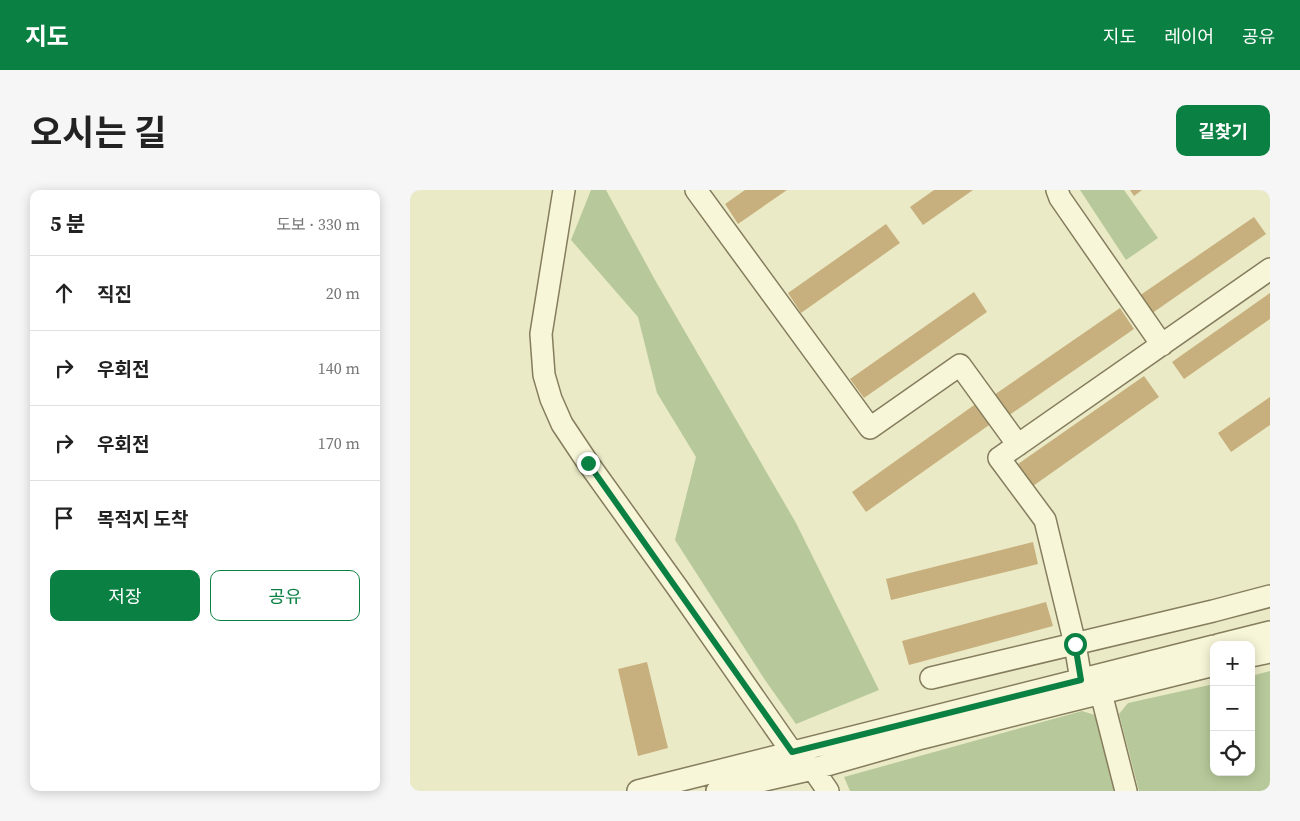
<!DOCTYPE html>
<html lang="ko">
<meta charset="utf-8">
<style>
:root{--surface:#fff;--page:#f6f6f6;--text:#222;--muted:#767676;--line:#e0e0e0;--accent:#0b8043}
body{margin:0;font-family:"Source Serif 4","Noto Sans KR",serif;background:var(--page);color:var(--text)}
.controls{position:absolute;right:15px;bottom:15px;display:grid;overflow:hidden;border-radius:10px;box-shadow:0 2px 12px #0003}
.controls button{width:45px;height:45px;display:grid;place-items:center;padding:0;border:0;border-bottom:1px solid var(--line);background:var(--surface);color:var(--text);font:25px sans-serif}
.stop{position:absolute;width:15px;height:15px;margin:-11px;border:4px solid #0b8043;border-radius:50%;background:#fff}
.stop.end{background:#0b8043;border-color:#fff;box-shadow:0 1px 5px #0008}
.list{margin:0;padding:0;list-style:none}
h2{display:flex;justify-content:space-between;align-items:center;height:65px;margin:0;padding:0 20px;font-size:21px}
h2 small{font-size:16px;font-weight:400;color:var(--muted)}
.list li{display:grid;grid-template-columns:32px 1fr auto;gap:15px;align-items:center;box-sizing:border-box;height:75px;padding:0 20px;border-top:1px solid var(--line)}
.list b{display:block;font-size:19px;white-space:nowrap}
.list em{font-size:16px;font-style:normal;color:var(--muted)}
.actions{display:flex;gap:10px;padding:15px 20px}
.actions a{flex:1;padding:11px 0;border:1px solid var(--accent);border-radius:10px;text-align:center;font-size:18px;color:var(--accent)}
.actions .main{background:var(--accent);color:#fff}
.icon{flex:none;width:28px;height:28px;fill:none;stroke:currentColor;stroke-width:2;stroke-linecap:round;stroke-linejoin:round}
.map{position:relative;flex:none;width:860px;height:601px;overflow:hidden;border-radius:10px}
header{display:flex;align-items:center;gap:30px;box-sizing:border-box;height:70px;padding:0 25px;background:var(--accent);color:#fff}
header strong{font-size:24px}
nav{display:flex;gap:28px;margin-inline-start:auto;font-size:18px}
.intro{display:flex;align-items:center;justify-content:space-between;box-sizing:border-box;height:120px;padding:0 30px}
h1{margin:0;font-size:35px}
.button{padding:12px 22px;border-radius:10px;background:var(--accent);color:#fff;font-size:18px;font-weight:700}
main{display:flex;gap:30px;padding:0 30px}
aside{flex:1;background:var(--surface);border-radius:10px;box-shadow:0 2px 12px #0003}
.map>svg:first-child{display:block}
.green{fill:#b7c99a}
.building{fill:#c7b07e}
.lines{fill:none;stroke-linecap:round;stroke-linejoin:round}
.minor-casing{stroke:#857d5d;stroke-width:24}
.minor{stroke:#f7f6d8;stroke-width:21}
.route{stroke:#0b8043;stroke-width:6}
</style>
<header>
<strong>지도</strong>
<nav><a>지도</a><a>레이어</a><a>공유</a></nav>
</header>
<div class="intro"><h1>오시는 길</h1><a class="button">길찾기</a></div>
<main>
<aside>
<h2>5 분<small>도보 · 330 m</small></h2>
<ul class="list">
<li><svg class="icon" aria-label="ahead" viewBox="0 0 24 24"><path d="M12 20V5M6 11l6-6 6 6"/></svg><div><b>직진</b></div><em>20 m</em></li>
<li><svg class="icon" aria-label="right" viewBox="0 0 24 24"><path d="M7 20v-9h11M14 6l5 5-5 5"/></svg><div><b>우회전</b></div><em>140 m</em></li>
<li><svg class="icon" aria-label="right" viewBox="0 0 24 24"><path d="M7 20v-9h11M14 6l5 5-5 5"/></svg><div><b>우회전</b></div><em>170 m</em></li>
<li><svg class="icon" aria-label="arrive" viewBox="0 0 24 24"><path d="M6 21V4h12l-3 4 3 4H6"/></svg><div><b>목적지 도착</b></div></li>
</ul>
<div class="actions"><a class="main">저장</a><a>공유</a></div>
</aside>
<div class="map">
<svg width="860" height="601" viewBox="0 0 860 601">
<rect width="100%" height="100%" fill="#ebeac6"/>
<path class="green" d="M181,0H196L245,90L386,333L469,500L386,534L355,490L265,350L286,267L247,203L228,127L161,50Z
M670,0H714L748,48L716,70Z
M860,481V601H729L709,524L718,513L804,494V582H841V486Z
M672,521L685,525L704,601H440L434,587Z"/>
<path class="building" d="M335,0H377L328,34L315,14Z
M524,0H563L513,35L500,17Z
M720,0H732L724,6Z
M844,27L856,44L741,124L729,106Z
M476,34L490,53L391,123L378,103Z
M564,102L577,122L454,208L440,189Z
M860,103V129L774,189L762,172Z
M710,118L724,139L598,226L584,205Z
M734,186L749,207L623,296L608,274Z
M860,207V235L821,262L808,243Z
M567,213L582,233L456,322L442,302Z
M623,352L628,374L481,410L476,389Z
M636,412L643,436L499,475L492,451Z
M237,472L258,558L228,566L208,479Z"/>
<g class="lines">
<g class="minor-casing">
<path id="minor" d="M154,0L131,144L134,185L141,209L152,234L178,273L267,397L382,562L403,579L418,601
M286,0L460,238L550,175L608,255
M647,0L650,8L752,155
M808,455L860,442
M841,466L860,462
M521,488L803,421L860,406
M671,490L665,454L635,330L589,268L860,79
M691,503L716,601
M228,601L804,456
M307,601L403,579L512,548L804,475"/>
</g>
<use href="#minor" class="minor"/>
</g>
<g class="lines">
<path class="route" d="M178,273L382,562L671,490L665,454"/>
</g>
</svg>
<div class="controls">
<button>+</button>
<button>−</button>
<button><svg class="icon" aria-label="locate" viewBox="0 0 24 24"><circle cx="12" cy="12" r="6"/><path d="M12 2v4M12 18v4M2 12h4M18 12h4"/></svg></button>
</div>
<div class="stop" style="left:665px;top:454px"></div>
<div class="stop end" style="left:178px;top:273px"></div>
</div>
</main>
